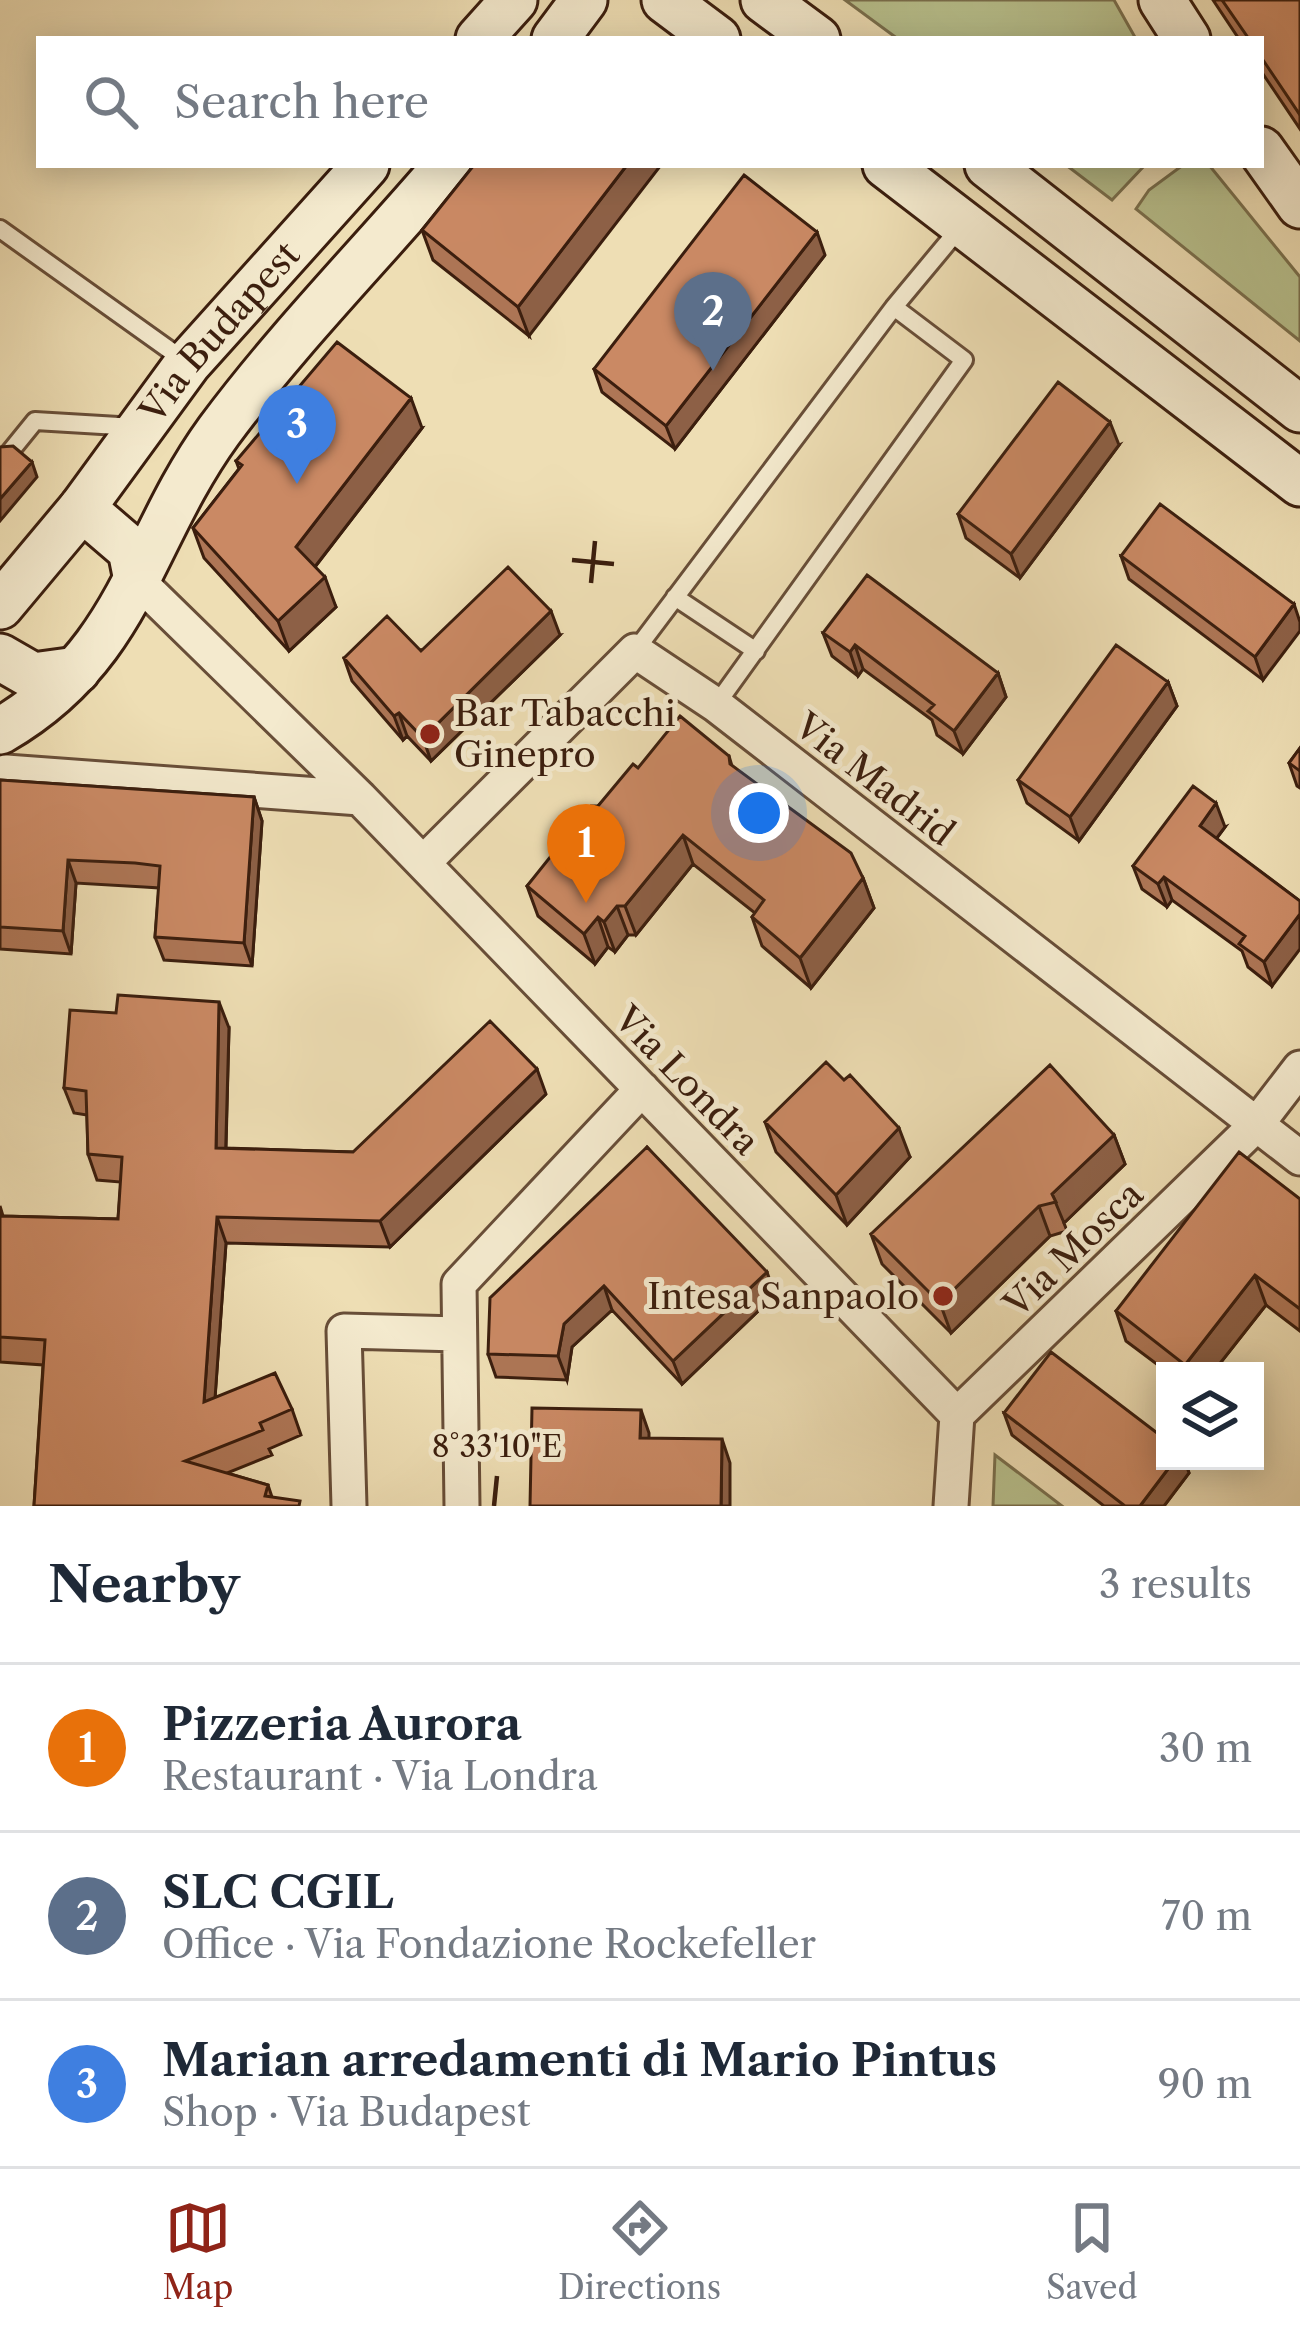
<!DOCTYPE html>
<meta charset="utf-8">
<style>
:root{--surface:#fff;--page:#f2f2f3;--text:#1f2937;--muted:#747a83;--line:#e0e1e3;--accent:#8f2418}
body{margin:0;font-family:"Libre Caslon Text",serif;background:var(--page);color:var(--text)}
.controls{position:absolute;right:36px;bottom:36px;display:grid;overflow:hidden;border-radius:0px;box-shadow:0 6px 30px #0003}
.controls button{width:108px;height:108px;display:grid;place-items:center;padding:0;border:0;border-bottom:3px solid var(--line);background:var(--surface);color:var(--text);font:60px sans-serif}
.you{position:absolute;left:759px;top:813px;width:42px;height:42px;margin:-30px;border:9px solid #fff;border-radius:50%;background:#1a73e8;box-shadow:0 0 0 18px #1a73e833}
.badge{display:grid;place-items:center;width:78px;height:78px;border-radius:50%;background:var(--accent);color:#fff;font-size:39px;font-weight:700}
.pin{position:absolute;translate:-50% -99px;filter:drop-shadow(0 3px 6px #0008)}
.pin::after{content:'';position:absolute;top:63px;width:42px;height:36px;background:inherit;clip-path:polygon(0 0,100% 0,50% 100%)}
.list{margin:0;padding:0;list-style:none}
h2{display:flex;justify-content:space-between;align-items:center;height:156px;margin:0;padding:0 48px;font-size:51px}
h2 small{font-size:39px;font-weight:400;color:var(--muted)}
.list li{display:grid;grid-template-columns:78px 1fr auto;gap:36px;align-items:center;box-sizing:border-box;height:168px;padding:0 48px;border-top:3px solid var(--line)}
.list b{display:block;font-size:45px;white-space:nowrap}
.list p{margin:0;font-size:39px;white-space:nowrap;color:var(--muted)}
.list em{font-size:39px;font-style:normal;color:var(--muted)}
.icon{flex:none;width:66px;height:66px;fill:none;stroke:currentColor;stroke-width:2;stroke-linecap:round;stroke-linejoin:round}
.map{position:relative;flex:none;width:1300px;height:1506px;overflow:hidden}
.search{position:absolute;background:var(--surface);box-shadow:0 6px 30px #0003;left:36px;right:36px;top:36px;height:132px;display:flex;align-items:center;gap:30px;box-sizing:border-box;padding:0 42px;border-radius:0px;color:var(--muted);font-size:45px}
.sheet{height:660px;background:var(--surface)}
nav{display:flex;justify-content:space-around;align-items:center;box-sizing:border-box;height:168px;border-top:3px solid var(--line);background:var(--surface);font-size:33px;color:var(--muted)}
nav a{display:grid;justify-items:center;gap:6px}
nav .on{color:var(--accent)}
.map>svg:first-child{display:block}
.green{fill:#b8c18e;stroke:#7a704e;stroke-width:3}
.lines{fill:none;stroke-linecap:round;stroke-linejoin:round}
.lane-casing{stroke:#684e38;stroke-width:22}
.street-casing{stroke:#684e38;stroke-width:39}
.secondary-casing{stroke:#3b1e0e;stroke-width:51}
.lane{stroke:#f4eace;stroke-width:16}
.street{stroke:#f4eace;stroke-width:33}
.secondary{stroke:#f4eace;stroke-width:45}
.wall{fill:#ae7656;stroke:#3b1e0e;stroke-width:3}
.shaded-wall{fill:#8d6046;stroke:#3b1e0e;stroke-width:3}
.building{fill:#ca8964;stroke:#3b1e0e;stroke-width:3}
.ticks{fill:none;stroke:#3b1e0e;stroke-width:4.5}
.poi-dot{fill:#8f2418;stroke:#f4eace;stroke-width:4.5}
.labels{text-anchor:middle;stroke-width:10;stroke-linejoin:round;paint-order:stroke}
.street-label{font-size:36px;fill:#3b1e0e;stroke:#f4eace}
.poi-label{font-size:36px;fill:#3b1e0e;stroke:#f4eace;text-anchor:start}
.ticks-label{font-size:30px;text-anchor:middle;fill:#3b1e0e;stroke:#f4eace;stroke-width:10;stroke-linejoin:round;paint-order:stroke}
</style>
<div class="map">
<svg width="1300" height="1506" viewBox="0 0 1300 1506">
<rect width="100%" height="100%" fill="#eedeb4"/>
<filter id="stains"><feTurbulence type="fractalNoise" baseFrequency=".00167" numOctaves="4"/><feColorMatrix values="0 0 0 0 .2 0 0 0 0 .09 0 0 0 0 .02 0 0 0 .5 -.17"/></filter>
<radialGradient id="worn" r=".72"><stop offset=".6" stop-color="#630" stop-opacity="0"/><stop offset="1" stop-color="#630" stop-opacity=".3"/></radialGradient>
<path class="green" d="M845,0H1114L1136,39H898Z
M1066,165H1145L1112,200Z
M1183,165H1209L1300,277V341L1136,209L1149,190Z
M995,1455L1062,1506H993Z"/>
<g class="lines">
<g class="lane-casing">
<path id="lane" d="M0,229L185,361
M9,453L35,421L135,427
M675,597L756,651
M635,651L894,307L963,224
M716,705L964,360L894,307"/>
</g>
<g class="street-casing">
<path id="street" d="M137,580L360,798L957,1415
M0,778L6,772L360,798
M423,863L635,651L716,705L1300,1158
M349,1506L344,1331L459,1334
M462,1506L459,1284L642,1089
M951,1506L957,1415L1257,1124L1300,1068"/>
</g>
<g class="secondary-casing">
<g id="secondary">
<path d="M665,0L717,39"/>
<path d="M764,0L817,39"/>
<path d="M1162,0L1187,39"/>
<path d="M479,39L514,0"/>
<path d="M555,39L584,0"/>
<path d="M1261,150L1300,205"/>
<path d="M886,165L1300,483"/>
<path d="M988,165L1300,409"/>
<path d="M82,508L131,550L137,580"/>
<path id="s1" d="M0,606L82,508L188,363L366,165"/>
<path d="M0,657L33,676L77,670"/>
<path d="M0,731C132,655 139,541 219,431C288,338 372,253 447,165"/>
</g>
</g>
<use href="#lane" class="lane"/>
<use href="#street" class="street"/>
<use href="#secondary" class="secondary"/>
</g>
<path class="wall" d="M1213,0H1300V129L1261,71V39H1239Z
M474,165L529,336L433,260L422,230Z
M825,255L675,449L602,392L594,369Z
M422,428L315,567L336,607L289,651L204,558L193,528L239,469L236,461Z
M1119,445L1020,578L966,538L958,514Z
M1121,556L1294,604L1263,680L1129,579Z
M823,633L998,673L1006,697L963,754L937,735L932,720L863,669L858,676L832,656Z
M560,635L431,761L407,736L403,740L352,681L344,658Z
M1168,682L1177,706L1079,841L1027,803L1018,780Z
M1300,748V788L1297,786L1289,763Z
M729,756L732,766L863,878L874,908L811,988L762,946L752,917L755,913L693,864L636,935H628L615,952L608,947L595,964L538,916L527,886L598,806L638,768Z
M0,780L254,797L262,821L252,966L164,960L155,937L159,888L144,887L76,883L71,954L0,949Z
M1225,827L1216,839L1300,901L1272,986L1248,967L1242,951L1172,900L1167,907L1142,889L1133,866Z
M229,1028L226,1148L353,1152L546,1094L390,1247L226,1243L215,1397L292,1409L301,1435L269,1449L272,1455L227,1473L268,1485L272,1497L34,1506L43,1365L0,1362V1206L3,1216L118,1219L121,1182L97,1180L88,1154L87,1115L74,1113L64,1088Z
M844,1080L910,1157L847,1225L776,1152L765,1122Z
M1114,1135L1125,1164L1064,1223L1067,1231L1050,1236L951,1333L882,1264L871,1234Z
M647,1147L775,1295L682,1384L612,1310L572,1347L567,1380L496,1377L488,1354Z
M1300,1199V1331L1266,1305L1214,1371H1166L1126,1341L1116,1311Z
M1004,1413L1174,1461H1185L1189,1473L1164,1506H1104L1012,1435Z"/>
<path class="shaded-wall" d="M627,165H661L529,336L518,307Z
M817,232L825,255L675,449L666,426Z
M411,398L422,428L307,577L296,547Z
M1110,422L1119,445L1020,578L1011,554Z
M32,462L37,477L0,521V499Z
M325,577L336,607L289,651L278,621Z
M1294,604L1300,622V631L1263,680L1255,657Z
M551,611L560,635L431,761L423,738Z
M855,645L863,669L858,676L850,652Z
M998,673L1006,697L963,754L954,731Z
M1168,682L1177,706L1079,841L1070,817Z
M399,713L407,736L403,740L394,716Z
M254,797L262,821L252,966L244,943Z
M1216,803L1225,827L1208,850L1200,826Z
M683,835L693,864L636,935L625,906Z
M68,860L76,883L71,954L63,931Z
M1164,877L1172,900L1167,907L1158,884Z
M863,878L874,908L811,988L800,958Z
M617,906L628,935L615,952L604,922Z
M1300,914V949L1272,986L1264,962Z
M598,917L608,947L595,964L584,934Z
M219,1002L229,1028L225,1174L216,1148Z
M537,1069L546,1094L390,1247L380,1221Z
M899,1128L910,1157L847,1225L836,1195Z
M1114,1135L1125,1164L1064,1223L1052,1194Z
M1039,1206L1050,1236L951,1333L940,1303Z
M217,1217L226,1243L213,1427L204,1402Z
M767,1272L775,1295L682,1384L673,1361Z
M1255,1275L1266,1305L1214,1371H1187L1185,1365Z
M604,1286L612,1310L572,1347L567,1380L558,1356L564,1324Z
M641,1410L649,1433V1461L640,1438Z
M722,1439L730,1463V1506H721Z
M1174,1461H1185L1189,1473L1164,1506H1140Z"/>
<path class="building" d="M1222,0H1300V115L1261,57V39H1249Z
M474,165H627L518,307L422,230Z
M744,175L817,232L666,426L594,369Z
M337,342L411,398L296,547L325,577L278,621L193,528L242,465L236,461Z
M1058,382L1110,422L1011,554L958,514Z
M13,446L32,462L0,499V447Z
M1160,504L1294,604L1255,657L1121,556Z
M508,567L551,611L423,738L399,713L394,716L344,658L387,616L421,651Z
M867,575L998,673L954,731L928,711L934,705L855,645L850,652L823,633Z
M1116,645L1168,682L1070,817L1018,780Z
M680,716L729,756L730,764L851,853L863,878L800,958L752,917L764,900L683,835L625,906H617L604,922L598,917L584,934L527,886L591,806H598L633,764L638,768Z
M1300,748V771L1289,763Z
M0,780L254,797L244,943L155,937L160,866L135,863L68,860L63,931L0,927Z
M1193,786L1216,803L1200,826L1300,901V914L1264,962L1239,944L1245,936L1164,877L1158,884L1133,866Z
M118,995L219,1002L216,1148L353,1152L490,1021L537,1069L380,1221L217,1217L204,1402L275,1373L292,1409L260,1423L263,1430L185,1461L268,1485L265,1496L300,1501L299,1506H34L45,1340L0,1337V1216L118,1219L122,1157L88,1154L86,1091L64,1088L70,1010L116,1013Z
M826,1062L844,1080L850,1075L899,1128L836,1195L765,1122Z
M1050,1065L1114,1135L1052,1194L1056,1202L1039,1206L940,1303L871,1234Z
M647,1147L767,1272L673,1361L604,1286L564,1324L558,1356L488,1354L490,1298Z
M1239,1152L1300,1199V1309L1255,1275L1185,1365L1116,1311Z
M1051,1352L1165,1439V1461H1174L1140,1506H1125L1004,1413Z
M532,1408L641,1410L640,1438L722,1439L721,1506H530Z"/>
<path class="ticks" d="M572,560L614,564M591,583L595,541M494,1506L497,1476"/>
<g class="poi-dot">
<circle cx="430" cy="734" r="12"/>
<circle cx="943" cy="1296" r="12"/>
</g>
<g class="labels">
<g class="street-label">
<text dy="13" stroke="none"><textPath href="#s1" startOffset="351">Via Budapest</textPath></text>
<text transform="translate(875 779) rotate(38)" y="13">Via Madrid</text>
<text transform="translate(687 1080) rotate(46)" y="13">Via Londra</text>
<text transform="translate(1073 1249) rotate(-44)" y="13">Via Mosca</text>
</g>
<g class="poi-label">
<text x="454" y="726">Bar Tabacchi<tspan x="454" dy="41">Ginepro</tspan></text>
<text x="919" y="1309" text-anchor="end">Intesa Sanpaolo</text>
</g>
</g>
<g class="ticks-label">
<text x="497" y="1457">8°33'10"E</text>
</g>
<rect width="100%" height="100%" filter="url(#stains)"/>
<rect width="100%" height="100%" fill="url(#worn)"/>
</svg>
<div class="controls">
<button><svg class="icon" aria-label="layers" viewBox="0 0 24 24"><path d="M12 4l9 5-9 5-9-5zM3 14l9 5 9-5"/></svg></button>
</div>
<div class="you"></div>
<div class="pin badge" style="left:586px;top:903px;background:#e8710a">1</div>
<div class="pin badge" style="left:713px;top:371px;background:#5c6f8a">2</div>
<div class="pin badge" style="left:297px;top:484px;background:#3f7fe0">3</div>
<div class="search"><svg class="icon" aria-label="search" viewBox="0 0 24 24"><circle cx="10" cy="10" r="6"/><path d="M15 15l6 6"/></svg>Search here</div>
</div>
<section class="sheet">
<h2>Nearby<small>3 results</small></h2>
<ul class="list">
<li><span class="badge" style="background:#e8710a">1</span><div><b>Pizzeria Aurora</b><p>Restaurant · Via Londra</p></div><em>30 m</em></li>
<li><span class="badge" style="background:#5c6f8a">2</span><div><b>SLC CGIL</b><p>Office · Via Fondazione Rockefeller</p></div><em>70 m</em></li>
<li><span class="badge" style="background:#3f7fe0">3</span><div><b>Marian arredamenti di Mario Pintus</b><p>Shop · Via Budapest</p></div><em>90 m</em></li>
</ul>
</section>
<nav>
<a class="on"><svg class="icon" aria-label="map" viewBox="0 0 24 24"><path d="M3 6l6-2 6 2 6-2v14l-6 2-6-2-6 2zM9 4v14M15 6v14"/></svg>Map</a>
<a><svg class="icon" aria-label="directions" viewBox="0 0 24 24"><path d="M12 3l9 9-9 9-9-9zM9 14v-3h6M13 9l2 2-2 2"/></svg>Directions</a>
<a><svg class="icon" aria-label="saved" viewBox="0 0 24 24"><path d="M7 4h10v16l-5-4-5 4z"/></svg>Saved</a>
</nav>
